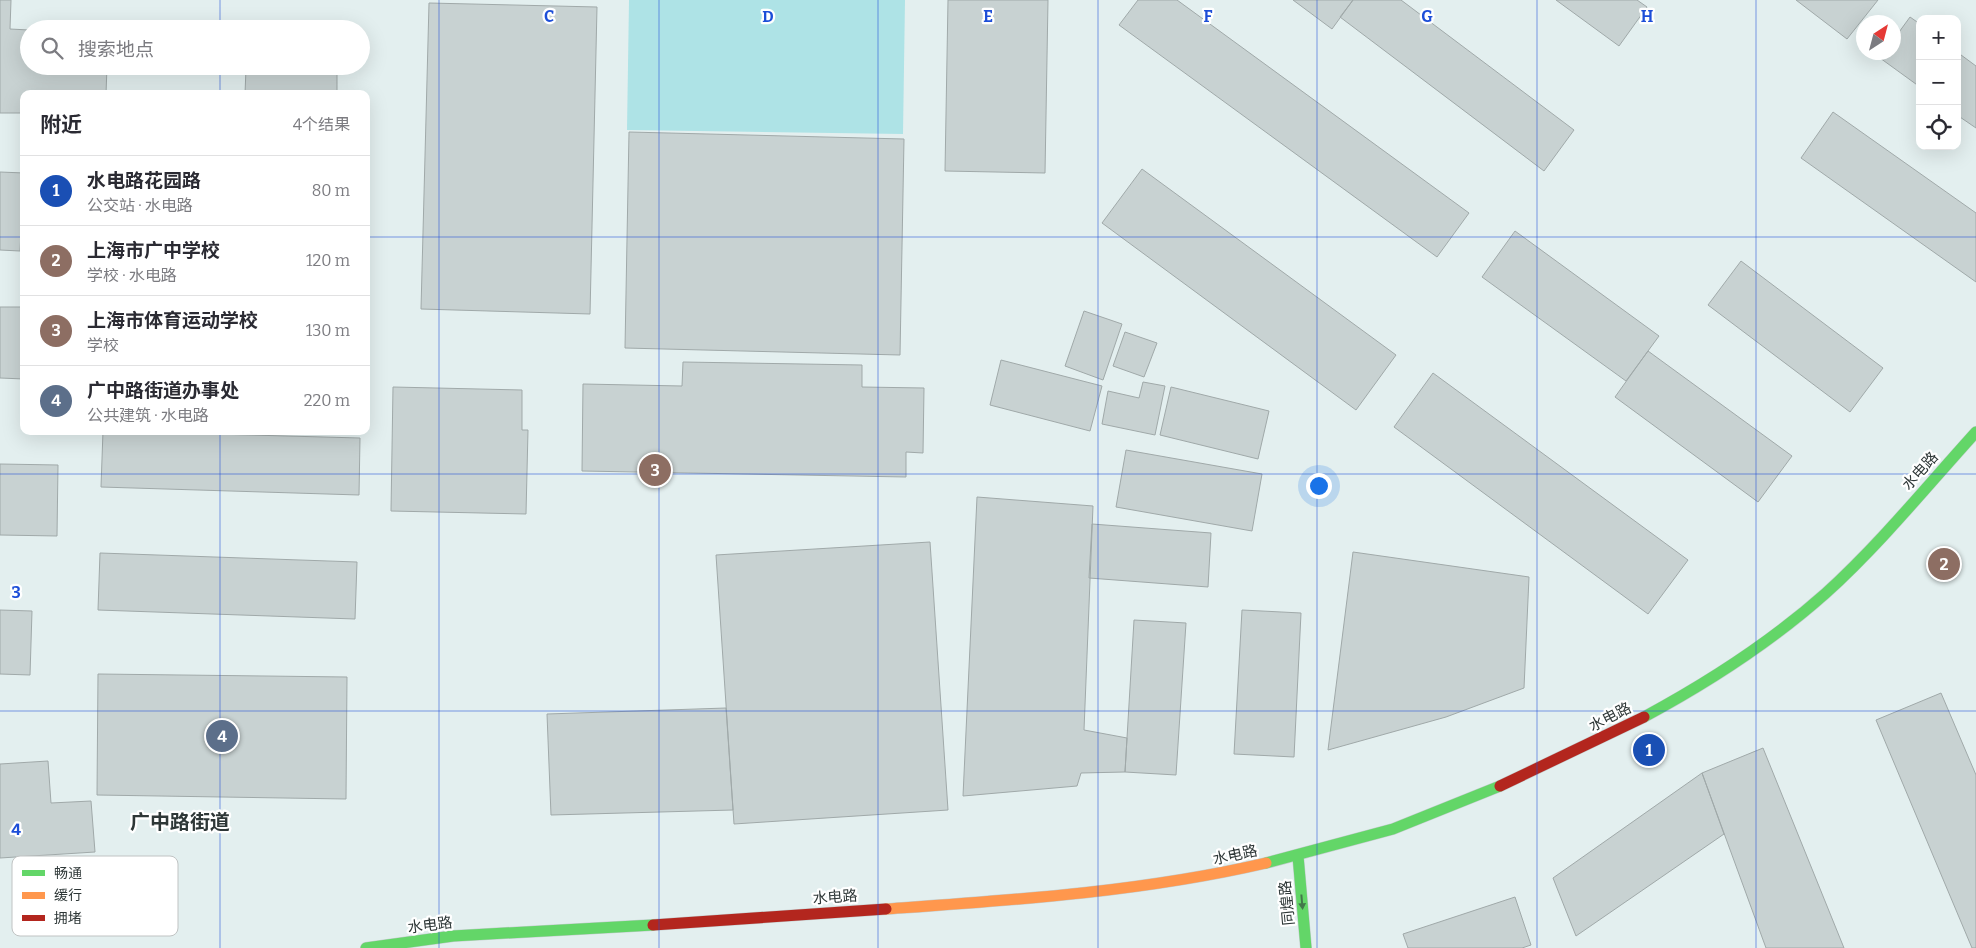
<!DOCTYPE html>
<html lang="zh">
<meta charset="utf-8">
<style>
:root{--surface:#fff;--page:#f2f2f3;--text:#2b2b33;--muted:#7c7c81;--line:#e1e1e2;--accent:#b45309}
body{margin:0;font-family:Bitter,"Noto Sans SC",serif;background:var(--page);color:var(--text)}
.controls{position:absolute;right:15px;top:15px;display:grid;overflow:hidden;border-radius:10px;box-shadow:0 5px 20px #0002}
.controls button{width:45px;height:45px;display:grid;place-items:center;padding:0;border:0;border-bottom:1px solid var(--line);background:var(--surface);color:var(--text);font:25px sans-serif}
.compass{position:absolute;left:1856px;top:15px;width:45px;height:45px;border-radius:50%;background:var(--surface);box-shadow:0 5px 20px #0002;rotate:36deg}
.you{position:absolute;left:1318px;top:485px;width:18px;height:18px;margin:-12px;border:4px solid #fff;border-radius:50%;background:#1a73e8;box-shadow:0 0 0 8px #1a73e833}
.badge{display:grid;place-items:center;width:32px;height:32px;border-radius:50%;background:var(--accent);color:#fff;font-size:16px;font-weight:700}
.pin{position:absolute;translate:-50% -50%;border:2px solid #fff;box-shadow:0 1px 5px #0006}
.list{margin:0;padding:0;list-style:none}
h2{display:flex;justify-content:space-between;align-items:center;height:65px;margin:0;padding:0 20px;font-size:21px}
h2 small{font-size:16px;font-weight:400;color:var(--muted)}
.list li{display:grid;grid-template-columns:32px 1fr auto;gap:15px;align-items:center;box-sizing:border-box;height:70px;padding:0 20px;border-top:1px solid var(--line)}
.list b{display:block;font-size:19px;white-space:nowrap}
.list p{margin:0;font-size:16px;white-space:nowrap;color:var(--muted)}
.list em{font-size:16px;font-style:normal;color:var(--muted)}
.icon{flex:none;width:28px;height:28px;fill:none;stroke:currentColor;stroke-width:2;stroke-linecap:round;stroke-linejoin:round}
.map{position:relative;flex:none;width:1976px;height:948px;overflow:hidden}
.search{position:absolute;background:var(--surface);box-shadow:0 5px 20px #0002;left:20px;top:20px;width:350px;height:55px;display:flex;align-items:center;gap:12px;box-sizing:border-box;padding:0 18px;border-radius:28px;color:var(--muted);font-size:19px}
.panel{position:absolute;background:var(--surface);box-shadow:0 5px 20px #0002;left:20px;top:90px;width:350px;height:345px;border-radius:10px}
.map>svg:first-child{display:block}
.green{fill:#aee3e6}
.building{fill:#c8d2d2;stroke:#a0a9a9}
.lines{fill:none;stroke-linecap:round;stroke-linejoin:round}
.fast-casing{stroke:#c3cccd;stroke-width:12}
.slow-casing{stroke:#c3cccd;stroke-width:12}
.jam-casing{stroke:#c3cccd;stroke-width:12}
.fast{stroke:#63d668;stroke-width:11}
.slow{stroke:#ff974d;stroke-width:11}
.jam{stroke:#b3261e;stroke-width:11}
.oneway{fill:#43774b}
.grid{fill:none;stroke:#1d4ed8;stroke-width:1;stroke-opacity:0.55}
.labels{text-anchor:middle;stroke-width:4.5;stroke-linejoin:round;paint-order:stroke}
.street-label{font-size:15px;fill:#2e3737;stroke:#fff}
.district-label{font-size:20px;font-weight:bold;fill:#2e3737;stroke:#fff}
.key{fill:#fff;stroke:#c0c3c3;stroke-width:1}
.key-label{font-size:14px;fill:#2e3737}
.grid-label{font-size:16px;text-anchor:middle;font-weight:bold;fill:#1d4ed8;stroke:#fff;stroke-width:4.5;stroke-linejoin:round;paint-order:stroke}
</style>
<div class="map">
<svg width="1976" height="948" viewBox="0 0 1976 948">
<rect width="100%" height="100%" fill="#e3efef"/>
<path class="green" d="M629,0H905L903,134L627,130Z"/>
<path class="building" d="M0,0H11L10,29L29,30V66H107L106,94H24V113H0Z
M948,0H1048L1045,173L945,171Z
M1138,0H1177L1469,213L1437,257L1119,25Z
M1293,0H1353L1332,29Z
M1353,0H1401L1574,130L1544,171L1340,17Z
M1556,0H1637L1647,7L1619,46Z
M1796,0H1878L1847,39Z
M429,3L597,7L590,314L421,309Z
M1910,17L1920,24V87L1880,58L1884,52H1894V39Z
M1957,52L1976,66V128L1957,115Z
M246,68L337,72V94H245Z
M1833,112L1976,213V282L1801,158Z
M629,132L904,139L900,355L625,348Z
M1142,169L1396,355L1356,410L1102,223Z
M0,172L24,173L20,251L0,250Z
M1515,231L1659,336L1626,381L1482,277Z
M1741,261L1883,368L1850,412L1708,305Z
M0,307H24V379L0,378Z
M1084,311L1122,324L1103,380L1065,366Z
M1125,332L1157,343L1144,377L1113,366Z
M1648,351L1792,456L1758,502L1615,397Z
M1001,360L1102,386L1090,431L990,405Z
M683,362L862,365V387L924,388L923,453L906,452V477L582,471L583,384L682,386Z
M1433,373L1688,560L1648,614L1394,427Z
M1143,382L1165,386L1155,435L1102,424L1108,391L1139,398Z
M393,387L522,390V430H528L526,514L391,511Z
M1171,387L1269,411L1258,459L1160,435Z
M103,431L360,438L359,495L101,487Z
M1126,450L1262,474L1252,531L1116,507Z
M0,464L58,465L57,536L0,535Z
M977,497L1093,506L1084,730L1127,738L1125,772L1081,773L1077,786L963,796Z
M1092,524L1211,533L1208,587L1089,578Z
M930,542L948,810L734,824L716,555Z
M1353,552L1529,577L1524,688L1446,717L1328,750Z
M100,553L357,562L355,619L98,610Z
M0,610L32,611L30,675L0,674Z
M1242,610L1301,613L1294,757L1234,754Z
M1134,620L1186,623L1176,775L1125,772Z
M98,674L347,677L346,799L97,795Z
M1941,693L1976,775V948H1972L1876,720Z
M726,708L733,810L551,815L547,714Z
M1763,748L1844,948H1766L1702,773Z
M48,761L51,803L91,801L95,852L0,858V764Z
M1702,773L1724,834L1576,936L1553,878Z
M1515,897L1531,945L1522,948H1408L1403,934Z"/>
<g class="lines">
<g class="fast-casing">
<path id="fast" d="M1644,717C1709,682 1771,642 1826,593C1880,544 1927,486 1976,432
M1298,856L1306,948
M1266,863L1393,829L1500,786
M366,948L453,936L653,925"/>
</g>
<g class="slow-casing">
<path id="slow" d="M886,909C1014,900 1141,892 1266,863"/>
</g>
<g class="jam-casing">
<path id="jam" d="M1500,786L1644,717
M653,925L886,909"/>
</g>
<use href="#fast" class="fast"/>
<use href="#slow" class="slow"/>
<use href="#jam" class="jam"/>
</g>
<defs><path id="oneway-solid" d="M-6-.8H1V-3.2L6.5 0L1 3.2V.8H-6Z" transform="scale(1.25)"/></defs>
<use class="oneway" href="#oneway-solid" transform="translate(1302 902) rotate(85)"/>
<path class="grid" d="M220,0V29M439,0V948M659,0V948M878,0V948M1098,0V948M1317,0V948M1537,0V948M1756,0V948M220,66V94M0,237H24M366,237H1976M220,431V948M0,474H1976M0,711H1976"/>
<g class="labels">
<g class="street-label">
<text transform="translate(1920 471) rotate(-48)" y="5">水电路</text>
<text transform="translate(1610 717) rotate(-27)" y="5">水电路</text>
<text transform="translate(1235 855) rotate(-12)" y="5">水电路</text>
<text transform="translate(835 897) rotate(-4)" y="5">水电路</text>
<text transform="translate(1287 903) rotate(-95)" y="5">同煌路</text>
<text transform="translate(430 925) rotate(-7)" y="5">水电路</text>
</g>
<g class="district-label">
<text x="180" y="829">广中路街道</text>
</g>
</g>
<rect x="12" y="856" width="166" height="80" rx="8" class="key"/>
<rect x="22" y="870" width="23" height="6" fill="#63d668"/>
<rect x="22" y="892" width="23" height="7" fill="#ff974d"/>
<rect x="22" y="915" width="23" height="6" fill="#b3261e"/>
<g class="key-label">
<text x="54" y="878">畅通</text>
<text x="54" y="900">缓行</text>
<text x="54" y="923">拥堵</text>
</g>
<g class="grid-label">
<text x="549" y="22">C</text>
<text x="768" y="22">D</text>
<text x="988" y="22">E</text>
<text x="1208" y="22">F</text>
<text x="1427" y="22">G</text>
<text x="1647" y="22">H</text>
<text x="16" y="598">3</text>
<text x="16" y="835">4</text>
</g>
</svg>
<div class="controls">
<button>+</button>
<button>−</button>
<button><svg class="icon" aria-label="locate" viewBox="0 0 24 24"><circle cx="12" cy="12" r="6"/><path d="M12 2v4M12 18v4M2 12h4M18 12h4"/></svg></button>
</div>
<svg class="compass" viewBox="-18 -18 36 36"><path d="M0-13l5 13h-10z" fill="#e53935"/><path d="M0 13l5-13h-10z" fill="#7c7c81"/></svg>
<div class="you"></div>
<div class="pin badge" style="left:1649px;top:750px;background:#1a4fb4">1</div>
<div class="pin badge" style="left:1944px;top:564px;background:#8d6e63">2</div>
<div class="pin badge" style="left:655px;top:470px;background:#8d6e63">3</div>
<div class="pin badge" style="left:222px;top:736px;background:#5c6f8a">4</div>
<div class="search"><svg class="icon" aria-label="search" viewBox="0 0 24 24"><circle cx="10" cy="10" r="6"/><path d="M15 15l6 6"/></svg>搜索地点</div>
<section class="panel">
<h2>附近<small>4个结果</small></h2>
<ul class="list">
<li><span class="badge" style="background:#1a4fb4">1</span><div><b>水电路花园路</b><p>公交站 · 水电路</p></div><em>80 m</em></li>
<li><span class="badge" style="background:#8d6e63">2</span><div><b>上海市广中学校</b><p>学校 · 水电路</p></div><em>120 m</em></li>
<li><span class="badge" style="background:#8d6e63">3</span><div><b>上海市体育运动学校</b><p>学校</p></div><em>130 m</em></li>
<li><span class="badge" style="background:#5c6f8a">4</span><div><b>广中路街道办事处</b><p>公共建筑 · 水电路</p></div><em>220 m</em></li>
</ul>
</section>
</div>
